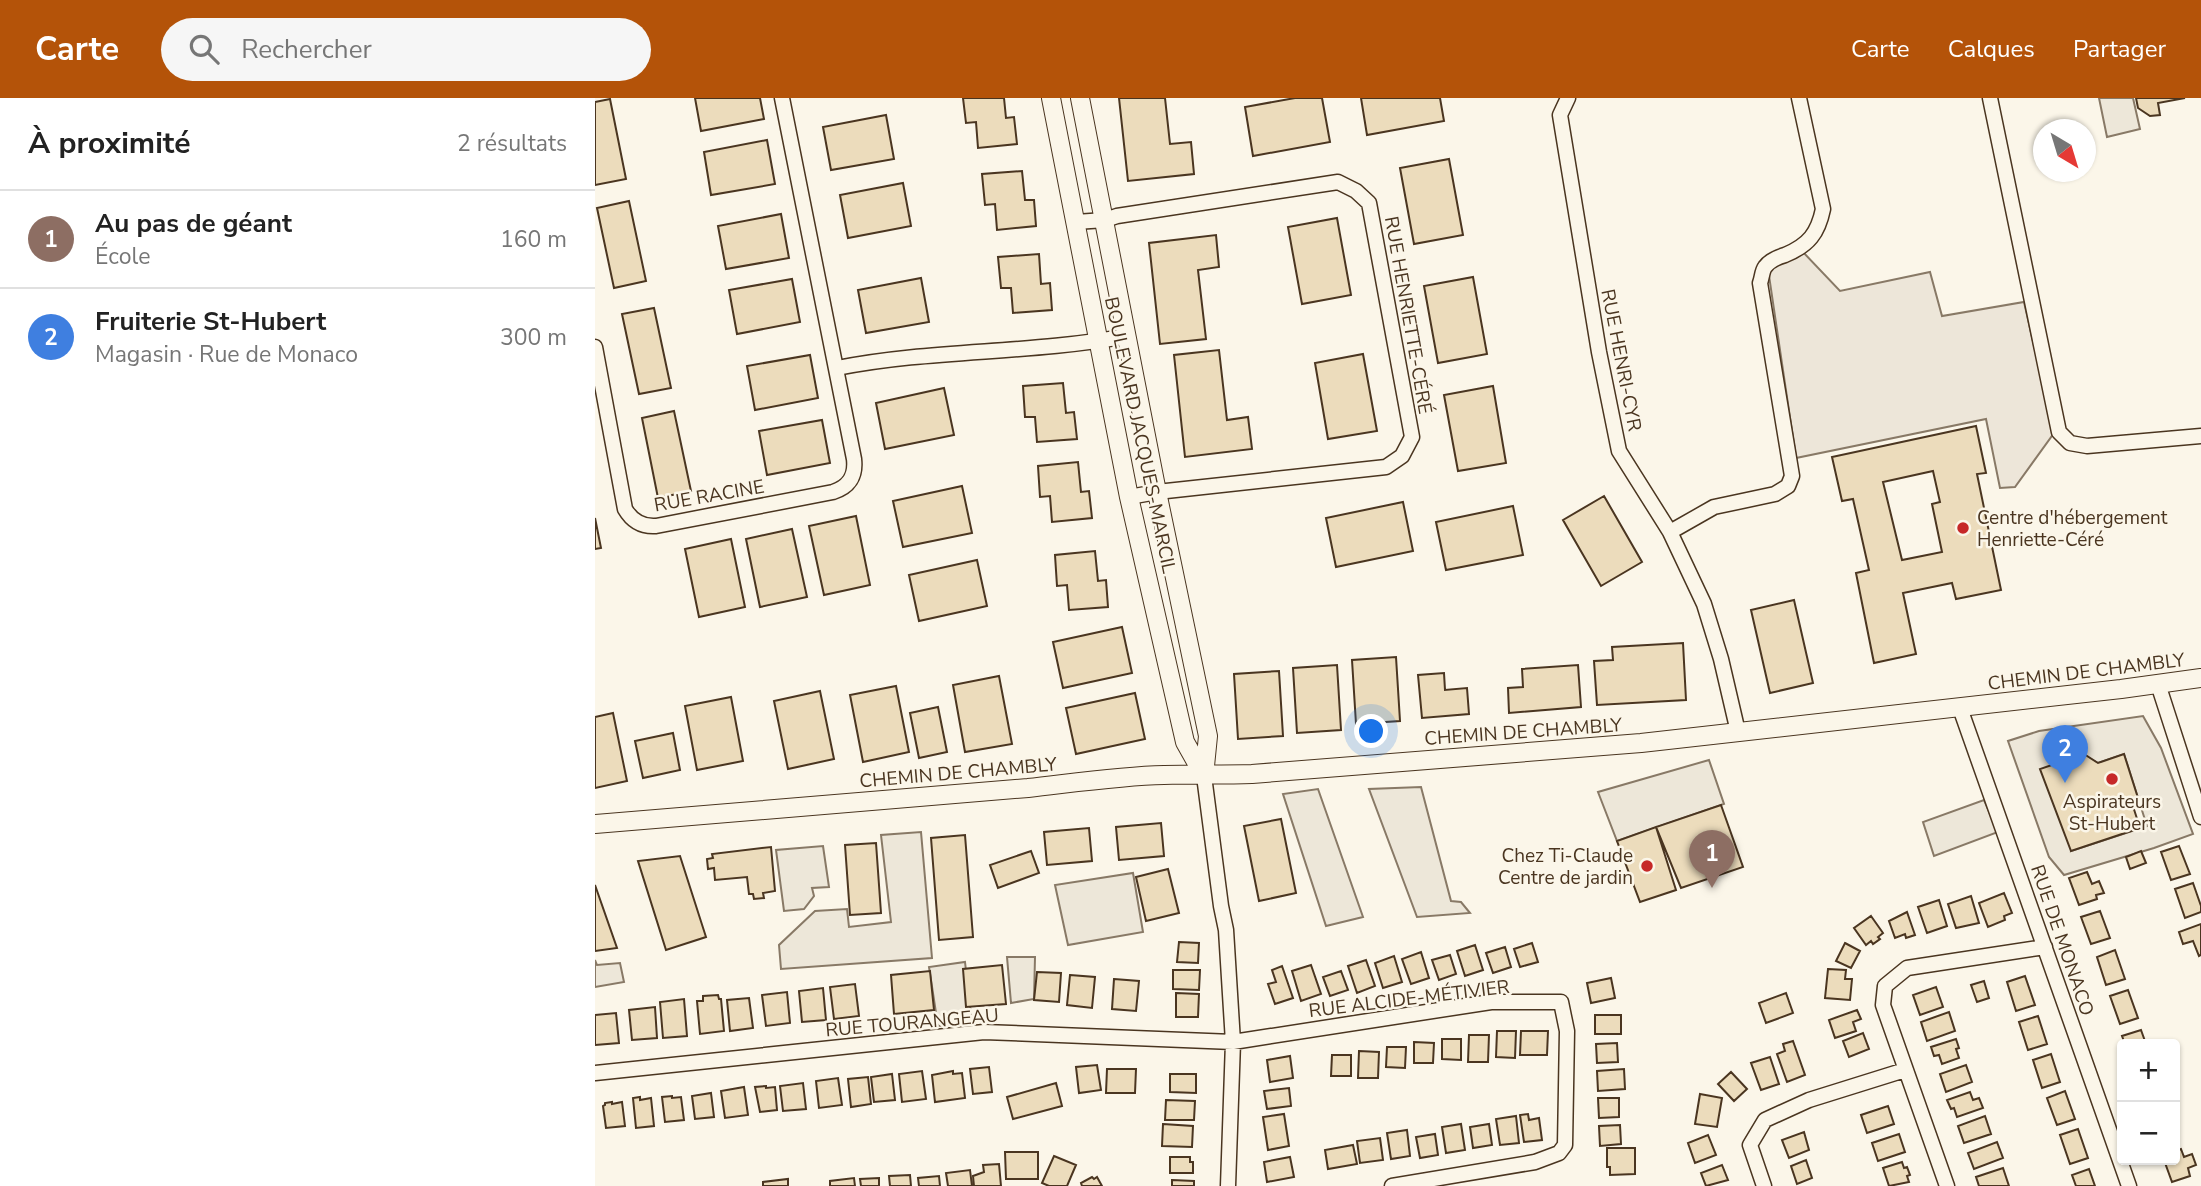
<!DOCTYPE html>
<html lang="fr">
<meta charset="utf-8">
<style>
:root{--surface:#fff;--page:#f6f6f6;--text:#222;--muted:#767676;--line:#e0e0e0;--accent:#b45309}
body{margin:0;font-family:"Nunito Sans",sans-serif;background:var(--page);color:var(--text)}
.controls{position:absolute;right:21px;bottom:21px;display:grid;overflow:hidden;border-radius:7px;box-shadow:0 2px 5px #0004}
.controls button{width:63px;height:63px;display:grid;place-items:center;padding:0;border:0;border-bottom:2px solid var(--line);background:var(--surface);color:var(--text);font:35px sans-serif}
.compass{position:absolute;left:1438px;top:21px;width:63px;height:63px;border-radius:50%;background:var(--surface);box-shadow:0 2px 5px #0004;rotate:142deg}
.you{position:absolute;left:777px;top:634px;width:24px;height:24px;margin:-18px;border:5px solid #fff;border-radius:50%;background:#1a73e8;box-shadow:0 0 0 10px #1a73e833}
.badge{display:grid;place-items:center;width:46px;height:46px;border-radius:50%;background:var(--accent);color:#fff;font-size:23px;font-weight:700}
.pin{position:absolute;translate:-50% -58px;filter:drop-shadow(0 2px 4px #0008)}
.pin::after{content:'';position:absolute;top:37px;width:24px;height:21px;background:inherit;clip-path:polygon(0 0,100% 0,50% 100%)}
.list{margin:0;padding:0;list-style:none}
h2{display:flex;justify-content:space-between;align-items:center;height:91px;margin:0;padding:0 28px;font-size:30px}
h2 small{font-size:23px;font-weight:400;color:var(--muted)}
.list li{display:grid;grid-template-columns:46px 1fr auto;gap:21px;align-items:center;box-sizing:border-box;height:98px;padding:0 28px;border-top:2px solid var(--line)}
.list b{display:block;font-size:26px;white-space:nowrap}
.list p{margin:0;font-size:23px;white-space:nowrap;color:var(--muted)}
.list em{font-size:23px;font-style:normal;color:var(--muted)}
.icon{flex:none;width:38px;height:38px;fill:none;stroke:currentColor;stroke-width:2;stroke-linecap:round;stroke-linejoin:round}
.map{position:relative;flex:none;width:1606px;height:1088px;overflow:hidden}
header{display:flex;align-items:center;gap:42px;box-sizing:border-box;height:98px;padding:0 35px;background:var(--accent);color:#fff}
header strong{font-size:33px}
nav{display:flex;gap:38px;margin-inline-start:auto;font-size:24px}
.search{width:490px;height:63px;background:var(--page);display:flex;align-items:center;gap:18px;box-sizing:border-box;padding:0 24px;border-radius:38px;color:var(--muted);font-size:26px}
main{display:flex}
aside{flex:1;background:var(--surface)}
.map>svg:first-child{display:block}
.green{fill:#ede6d9;stroke:#887966;stroke-width:2}
.parking{fill:#ede7d9;stroke:#887966;stroke-width:2;fill-rule:evenodd}
.building{fill:#ecdcbc;stroke:#4a3520;stroke-width:2;fill-rule:evenodd}
.lines{fill:none;stroke-linecap:round;stroke-linejoin:round}
.minor-casing{stroke:#4a3520;stroke-width:17}
.tertiary-casing{stroke:#4a3520;stroke-width:20}
.minor{stroke:#fbf6e9;stroke-width:14}
.tertiary{stroke:#fbf6e9;stroke-width:18}
.poi-dot{fill:#c62828;stroke:#fbf6e9;stroke-width:2.5}
.labels{text-anchor:middle;stroke-width:5;stroke-linejoin:round;paint-order:stroke}
.street-label{font-size:19px;fill:#4a3520;stroke:#fbf6e9}
.poi-label{font-size:19px;fill:#4a3520;stroke:#fbf6e9;text-anchor:start}
</style>
<header>
<strong>Carte</strong>
<div class="search"><svg class="icon" aria-label="search" viewBox="0 0 24 24"><circle cx="10" cy="10" r="6"/><path d="M15 15l6 6"/></svg>Rechercher</div>
<nav><a>Carte</a><a>Calques</a><a>Partager</a></nav>
</header>
<main>
<aside>
<h2>À proximité<small>2 résultats</small></h2>
<ul class="list">
<li><span class="badge" style="background:#8d6e63">1</span><div><b>Au pas de géant</b><p>École</p></div><em>160 m</em></li>
<li><span class="badge" style="background:#3f7fe0">2</span><div><b>Fruiterie St-Hubert</b><p>Magasin · Rue de Monaco</p></div><em>300 m</em></li>
</ul>
</aside>
<div class="map">
<svg width="1606" height="1088" viewBox="0 0 1606 1088">
<rect width="100%" height="100%" fill="#fbf6e9"/>
<path class="green" d="M1207,153L1245,193L1335,174L1347,218L1429,204L1459,335L1420,389L1405,390L1391,321L1201,360L1173,171Z"/>
<path class="parking" d="M1504,0H1538L1545,31L1512,39Z
M1548,618L1566,650L1598,736L1559,750L1469,777L1454,759L1413,643L1444,633ZM1529,656L1552,728L1476,753L1489,657L1503,665Z
M1114,662L1129,706L1022,743L1003,694Z
M826,689L856,803L866,804L875,815L822,819L774,691Z
M723,691L768,819L731,828L688,696Z
M1389,702L1403,734L1339,758L1328,724Z
M326,734L337,860L186,871L184,847L220,813L252,811L254,829L296,824L286,737Z
M228,748L234,789L217,790L219,798L209,811L189,813L181,752Z
M538,775L548,834L473,847L460,787Z
M412,859H440L439,901L416,905Z
M0,862L2,867L25,865L29,884L0,889Z
M370,864L377,925L343,928L334,869Z"/>
<path class="building" d="M100,0H165L169,21L106,33Z
M368,0H409L411,20L419,19L422,46L383,50L381,24L371,25Z
M524,0H570L575,46L596,44L599,76L533,83Z
M700,0H727L735,44L658,58L650,9Z
M766,0H845L849,23L772,37Z
M1541,0H1590L1563,5L1565,17L1555,18L1543,10Z
M15,1L31,81L0,87V4Z
M291,17L299,61L236,72L228,29Z
M172,42L180,86L116,97L109,54Z
M854,61L868,137L819,146L805,70Z
M427,73L430,102H439L441,128L402,132L400,106L390,107L387,76Z
M308,85L316,128L253,140L245,97Z
M34,103L51,183L19,190L2,110Z
M186,116L194,160L131,171L123,128Z
M742,120L756,197L707,206L693,129Z
M621,137L624,169L603,172L611,241L565,246L554,145Z
M444,156L446,186L455,185L457,212L418,215L416,190H406L403,159Z
M878,179L892,256L843,265L829,188Z
M326,180L334,224L271,235L263,192Z
M197,181L205,224L142,236L134,192Z
M59,210L76,290L44,296L27,216Z
M624,252L632,322L653,319L657,351L590,359L579,257Z
M768,256L782,333L733,341L720,265Z
M215,257L223,300L160,312L152,268Z
M468,285L471,315L479,314L482,341L442,344L440,319H430L428,288Z
M898,288L911,365L863,373L849,297Z
M349,290L359,337L290,351L281,305Z
M79,313L96,393L63,400L47,320Z
M227,322L235,365L172,377L164,333Z
M1381,328L1391,375L1382,376L1406,492L1361,501L1357,485L1308,495L1321,556L1279,565L1261,475L1274,472L1258,401L1247,403L1237,359ZM1338,373L1345,404L1337,406L1347,454L1307,462L1288,384Z
M483,364L486,394L494,393L497,420L457,424L455,398L445,399L443,368Z
M367,388L377,435L308,449L298,403Z
M1009,398L1047,464L1006,488L968,422Z
M808,404L818,453L741,469L731,420Z
M918,408L928,457L851,472L841,424Z
M261,418L275,487L229,497L214,428Z
M0,420L6,450L0,451Z
M197,431L212,499L165,509L151,441Z
M136,441L150,509L104,519L90,451Z
M500,453L503,483L511,482L513,509L474,512L472,487L462,488L460,457Z
M382,462L392,508L324,523L314,477Z
M1199,502L1218,585L1175,595L1156,512Z
M527,529L537,575L468,590L458,544Z
M1088,545L1091,602L1002,607L999,563L1018,562L1017,549Z
M801,559L805,623L761,626L757,562Z
M742,567L746,632L702,635L698,570Z
M983,567L986,609L914,615L913,590L928,589L927,571Z
M684,573L688,638L643,641L639,576Z
M849,575L850,592L872,590L874,616L827,620L823,577Z
M404,578L417,646L370,654L358,587Z
M301,588L314,654L268,664L255,597Z
M225,593L239,661L193,671L179,603Z
M540,595L550,641L481,656L471,610Z
M136,599L148,663L102,672L90,608Z
M343,609L352,654L324,660L315,615Z
M18,615L32,683L0,690V619Z
M78,635L85,672L48,680L40,643Z
M1489,656L1503,665L1529,656L1543,700L1536,702L1545,730L1476,753L1445,671Z
M1126,707L1148,769L1086,790L1061,729Z
M686,721L701,795L664,803L649,728Z
M566,725L569,758L524,762L521,729Z
M1061,729L1081,792L1045,804L1022,743Z
M494,730L497,763L452,767L449,734Z
M370,737L378,839L344,842L336,740Z
M281,745L286,815L255,817L250,747Z
M1584,748L1595,776L1576,782L1566,754Z
M176,749L180,793L168,795L169,800L159,801L158,796H154L152,779L120,782L119,770L113,771L112,761L118,760L117,756Z
M436,753L444,775L403,790L395,767Z
M1546,753L1551,765L1535,771L1531,759Z
M85,758L111,839L71,852L43,763Z
M573,771L584,815L551,823L541,779Z
M1492,774L1497,786L1504,783L1509,795L1501,797L1502,801L1484,807L1474,780Z
M1598,785L1606,808V814L1590,820L1580,791Z
M0,787L22,850L0,853Z
M1409,795L1417,815L1409,818L1410,822L1393,829L1384,805Z
M1376,798L1384,825L1361,830L1353,806Z
M1344,802L1352,828L1332,835L1323,809Z
M1505,813L1515,840L1496,846L1486,819Z
M1312,814L1320,837L1311,840L1310,836L1300,840L1294,823Z
M1276,818L1288,835L1283,839L1285,841L1278,846L1276,843L1271,847L1259,830Z
M1606,826V857L1604,858L1598,843L1588,846L1584,834Z
M584,844L604,845L603,865L582,864Z
M937,845L943,864L925,869L919,851Z
M1250,845L1265,853L1256,870L1241,863Z
M880,847L888,872L870,878L862,853Z
M910,849L916,869L898,875L891,855Z
M1520,852L1530,881L1511,887L1502,859Z
M826,854L834,880L816,886L807,861Z
M855,857L861,876L844,882L837,862Z
M799,858L807,884L788,890L780,865Z
M771,862L780,888L762,895L753,868Z
M407,867L411,906L371,909L368,871Z
M716,867L726,896L706,903L697,873Z
M687,868L698,900L680,906L673,886L681,884L677,872Z
M1233,871L1251,872L1250,881H1257L1255,902L1230,900Z
M578,872H605L604,892L578,891Z
M335,873L339,912L299,916L296,877Z
M746,873L753,892L735,898L728,879Z
M442,874L466,875L464,904L439,902Z
M475,877L500,879L497,910L472,907Z
M1430,878L1440,907L1421,913L1412,884Z
M1016,880L1020,900L996,905L992,885Z
M519,881L544,883L541,913L517,911Z
M1389,883L1394,900L1382,904L1376,887Z
M260,886L264,918L239,921L235,889Z
M1341,889L1348,909L1325,917L1318,897Z
M228,890L231,922L207,924L204,893Z
M1533,892L1543,920L1525,926L1515,898Z
M192,894L195,925L171,928L167,897Z
M581,895L604,896L603,919H581Z
M1191,895L1198,915L1171,925L1164,905Z
M123,897L124,901H126L129,933L105,936L102,903H108V898Z
M154,900L158,930L135,933L132,902Z
M89,901L92,938L68,940L65,904Z
M60,909L62,940L37,942L34,912Z
M1262,912L1266,921L1258,924L1261,933L1240,940L1234,922Z
M1354,914L1360,933L1332,943L1326,924Z
M21,915L24,945L0,947V917Z
M1000,917H1026V936H1000Z
M1443,918L1452,946L1433,952L1424,924Z
M1546,932L1551,946H1530L1527,938Z
M902,933H921L920,960L901,959Z
M926,933H953L952,957H925Z
M1268,935L1274,951L1254,959L1248,943Z
M874,937H894L893,964H873Z
M847,941H866V962L847,961Z
M1361,941L1364,950L1361,951L1364,960L1347,966L1344,957L1339,958L1336,949Z
M1198,943L1210,977L1192,984L1182,956L1190,953L1188,946Z
M819,944L839,945L838,965H819Z
M1022,945L1023,964L1002,965L1001,946Z
M792,949H811L810,970L791,969Z
M764,953L784,954L783,980H763Z
M1456,956L1465,984L1447,990L1438,962Z
M737,957H756V978H736Z
M695,958L698,980L675,984L672,962Z
M1175,959L1184,986L1166,992L1156,965Z
M502,967L506,992L484,995L481,969Z
M1371,967L1377,984L1351,994L1345,976Z
M394,969L397,994L378,996L375,971Z
M512,971H541L540,995H511Z
M1029,971L1030,991L1003,993L1002,973Z
M327,973L331,1001L307,1004L304,976Z
M358,973V976L367,975L370,1000L340,1004L337,977Z
M1136,974L1152,991L1139,1003L1123,986Z
M297,976L300,1002L279,1004L276,979Z
M575,976H601V995L575,994Z
M273,979L276,1006L256,1009L253,981Z
M243,980L247,1007L224,1010L221,983Z
M208,985L211,1011L188,1013L185,988Z
M461,985L467,1008L418,1021L412,999Z
M171,988V990L180,989L182,1012L165,1014L160,989Z
M149,989L153,1017L130,1020L126,993Z
M694,990L696,1008L672,1011L669,993Z
M1470,993L1480,1021L1462,1027L1452,1000Z
M1375,994L1378,1002L1384,1000L1388,1010L1362,1019L1359,1010L1356,1011L1352,1002Z
M116,995L119,1019L100,1021L97,998Z
M1105,996L1127,1000L1122,1029L1100,1026Z
M77,998V1000L86,999L89,1022L70,1024L67,999Z
M45,999V1002L56,1000L59,1028L41,1030L38,1000Z
M1003,1000H1024V1019L1004,1020Z
M571,1002L600,1003L599,1022H570Z
M17,1004V1006L27,1004L30,1028L11,1030L8,1008L10,1007V1005Z
M1293,1008L1299,1026L1272,1035L1266,1017Z
M689,1016L694,1048L673,1052L668,1019Z
M933,1016L934,1022L944,1020L947,1042L929,1044L925,1017Z
M921,1018L924,1045L905,1047L901,1021Z
M1390,1018L1396,1036L1369,1045L1363,1028Z
M568,1026L598,1028L597,1049L567,1048Z
M866,1026L870,1052L851,1055L847,1029Z
M894,1026L897,1047L878,1050L875,1029Z
M1025,1027L1026,1046L1005,1048L1004,1028Z
M1483,1031L1493,1060L1475,1066L1465,1037Z
M812,1032L815,1058L796,1061L792,1035Z
M1209,1034L1214,1052L1194,1060L1187,1042Z
M840,1036L843,1057L825,1060L821,1039Z
M1304,1036L1310,1054L1283,1063L1277,1045Z
M1113,1037L1121,1057L1100,1065L1093,1045Z
M785,1040L788,1062L765,1065L762,1043Z
M1402,1044L1408,1060L1379,1071L1373,1055Z
M758,1047L762,1066L733,1071L730,1052Z
M1012,1050H1040V1076L1015,1077V1069H1012Z
M1586,1051L1589,1059L1597,1056L1601,1067L1593,1070L1595,1078L1577,1084L1569,1062H1580V1053Z
M410,1054H443V1081H411Z
M459,1058L481,1067L472,1088H454L447,1085Z
M575,1059H595V1064H598V1075H575Z
M695,1059L699,1079L672,1084L669,1064Z
M1211,1062L1217,1080L1202,1086L1196,1068Z
M1307,1064L1309,1070L1312,1069L1315,1077L1312,1078L1314,1084L1294,1088L1288,1070Z
M404,1066L406,1088H379L378,1078L389,1074L388,1067Z
M1127,1067L1133,1082L1111,1088L1106,1075Z
M1408,1070L1414,1088H1384L1381,1079Z
M1494,1071L1500,1088H1481L1477,1077Z
M375,1072L377,1088H353L351,1075Z
M315,1077L316,1088H295L294,1078Z
M344,1078L345,1088H324L323,1080Z
M497,1079L499,1081L502,1079L507,1088H487L486,1085Z
M259,1080L260,1088H235V1083Z
M284,1080V1088H266L265,1081Z
M193,1081V1088H168V1084Z
M577,1082L599,1083V1088H577Z"/>
<g class="lines">
<g class="minor-casing">
<path id="minor" d="M973,0L965,17L1004,254L1024,353L1075,434L1109,506L1126,561L1143,634
M1395,0L1464,334L1475,345L1492,348L1606,338
M481,124L510,122L522,118L743,84L761,93L774,105L817,339L807,358L791,369L562,394L534,399
M0,249L30,411C37,423 47,429 61,428L238,394C254,389 261,378 259,361L187,0
M242,270C337,251 436,256 532,238
M1075,434L1119,409L1180,396L1193,388L1197,378L1165,185C1167,180 1167,173 1170,169C1175,162 1183,159 1190,157C1214,147 1223,135 1228,111L1204,0
M1563,586L1606,719
M1365,610L1534,1088
M609,678L626,808L631,832L638,944L633,1088
M0,975L389,934L638,944L896,904H966L972,933L970,1047L964,1055L940,1064L797,1088
M1169,1088L1155,1047L1170,1022L1214,1002L1310,972
M1352,1088L1288,907L1290,888L1312,870L1450,849"/>
</g>
<g class="tertiary-casing">
<path id="tertiary" d="M456,0L534,399L590,644L609,678
M485,0L562,394L613,638L609,678
M0,726L433,690C478,685 524,678 569,677C598,676 627,677 657,676L1046,645L1526,591L1606,580"/>
</g>
<use href="#minor" class="minor"/>
<use href="#tertiary" class="tertiary"/>
</g>
<g class="poi-dot">
<circle cx="1368" cy="430" r="7"/>
<circle cx="1517" cy="681" r="7"/>
<circle cx="1052" cy="768" r="7"/>
</g>
<g class="labels">
<g class="street-label">
<text transform="translate(814 217) rotate(80)" y="7">RUE HENRIETTE-CÉRÉ</text>
<text transform="translate(1027 262) rotate(79)" y="7">RUE HENRI-CYR</text>
<text transform="translate(546 337) rotate(78)" y="7">BOULEVARD JACQUES-MARCIL</text>
<text transform="translate(114 397) rotate(-10)" y="7">RUE RACINE</text>
<text transform="translate(1491 573) rotate(-7)" y="7">CHEMIN DE CHAMBLY</text>
<text transform="translate(928 633) rotate(-4)" y="7">CHEMIN DE CHAMBLY</text>
<text transform="translate(363 674) rotate(-5)" y="7">CHEMIN DE CHAMBLY</text>
<text transform="translate(1468 842) rotate(71)" y="7">RUE DE MONACO</text>
<text transform="translate(814 900) rotate(-7)" y="7">RUE ALCIDE-MÉTIVIER</text>
<text transform="translate(317 924) rotate(-5)" y="7">RUE TOURANGEAU</text>
</g>
<g class="poi-label">
<text x="1382" y="426">Centre d'hébergement<tspan x="1382" dy="22">Henriette-Céré</tspan></text>
<text x="1517" y="710" text-anchor="middle">Aspirateurs<tspan x="1517" dy="22">St-Hubert</tspan></text>
<text x="1038" y="764" text-anchor="end">Chez Ti-Claude<tspan x="1038" dy="22">Centre de jardin</tspan></text>
</g>
</g>
</svg>
<div class="controls">
<button>+</button>
<button>−</button>
</div>
<svg class="compass" viewBox="-18 -18 36 36"><path d="M0-13l5 13h-10z" fill="#e53935"/><path d="M0 13l5-13h-10z" fill="#767676"/></svg>
<div class="you"></div>
<div class="pin badge" style="left:1117px;top:790px;background:#8d6e63">1</div>
<div class="pin badge" style="left:1470px;top:685px;background:#3f7fe0">2</div>
</div>
</main>
